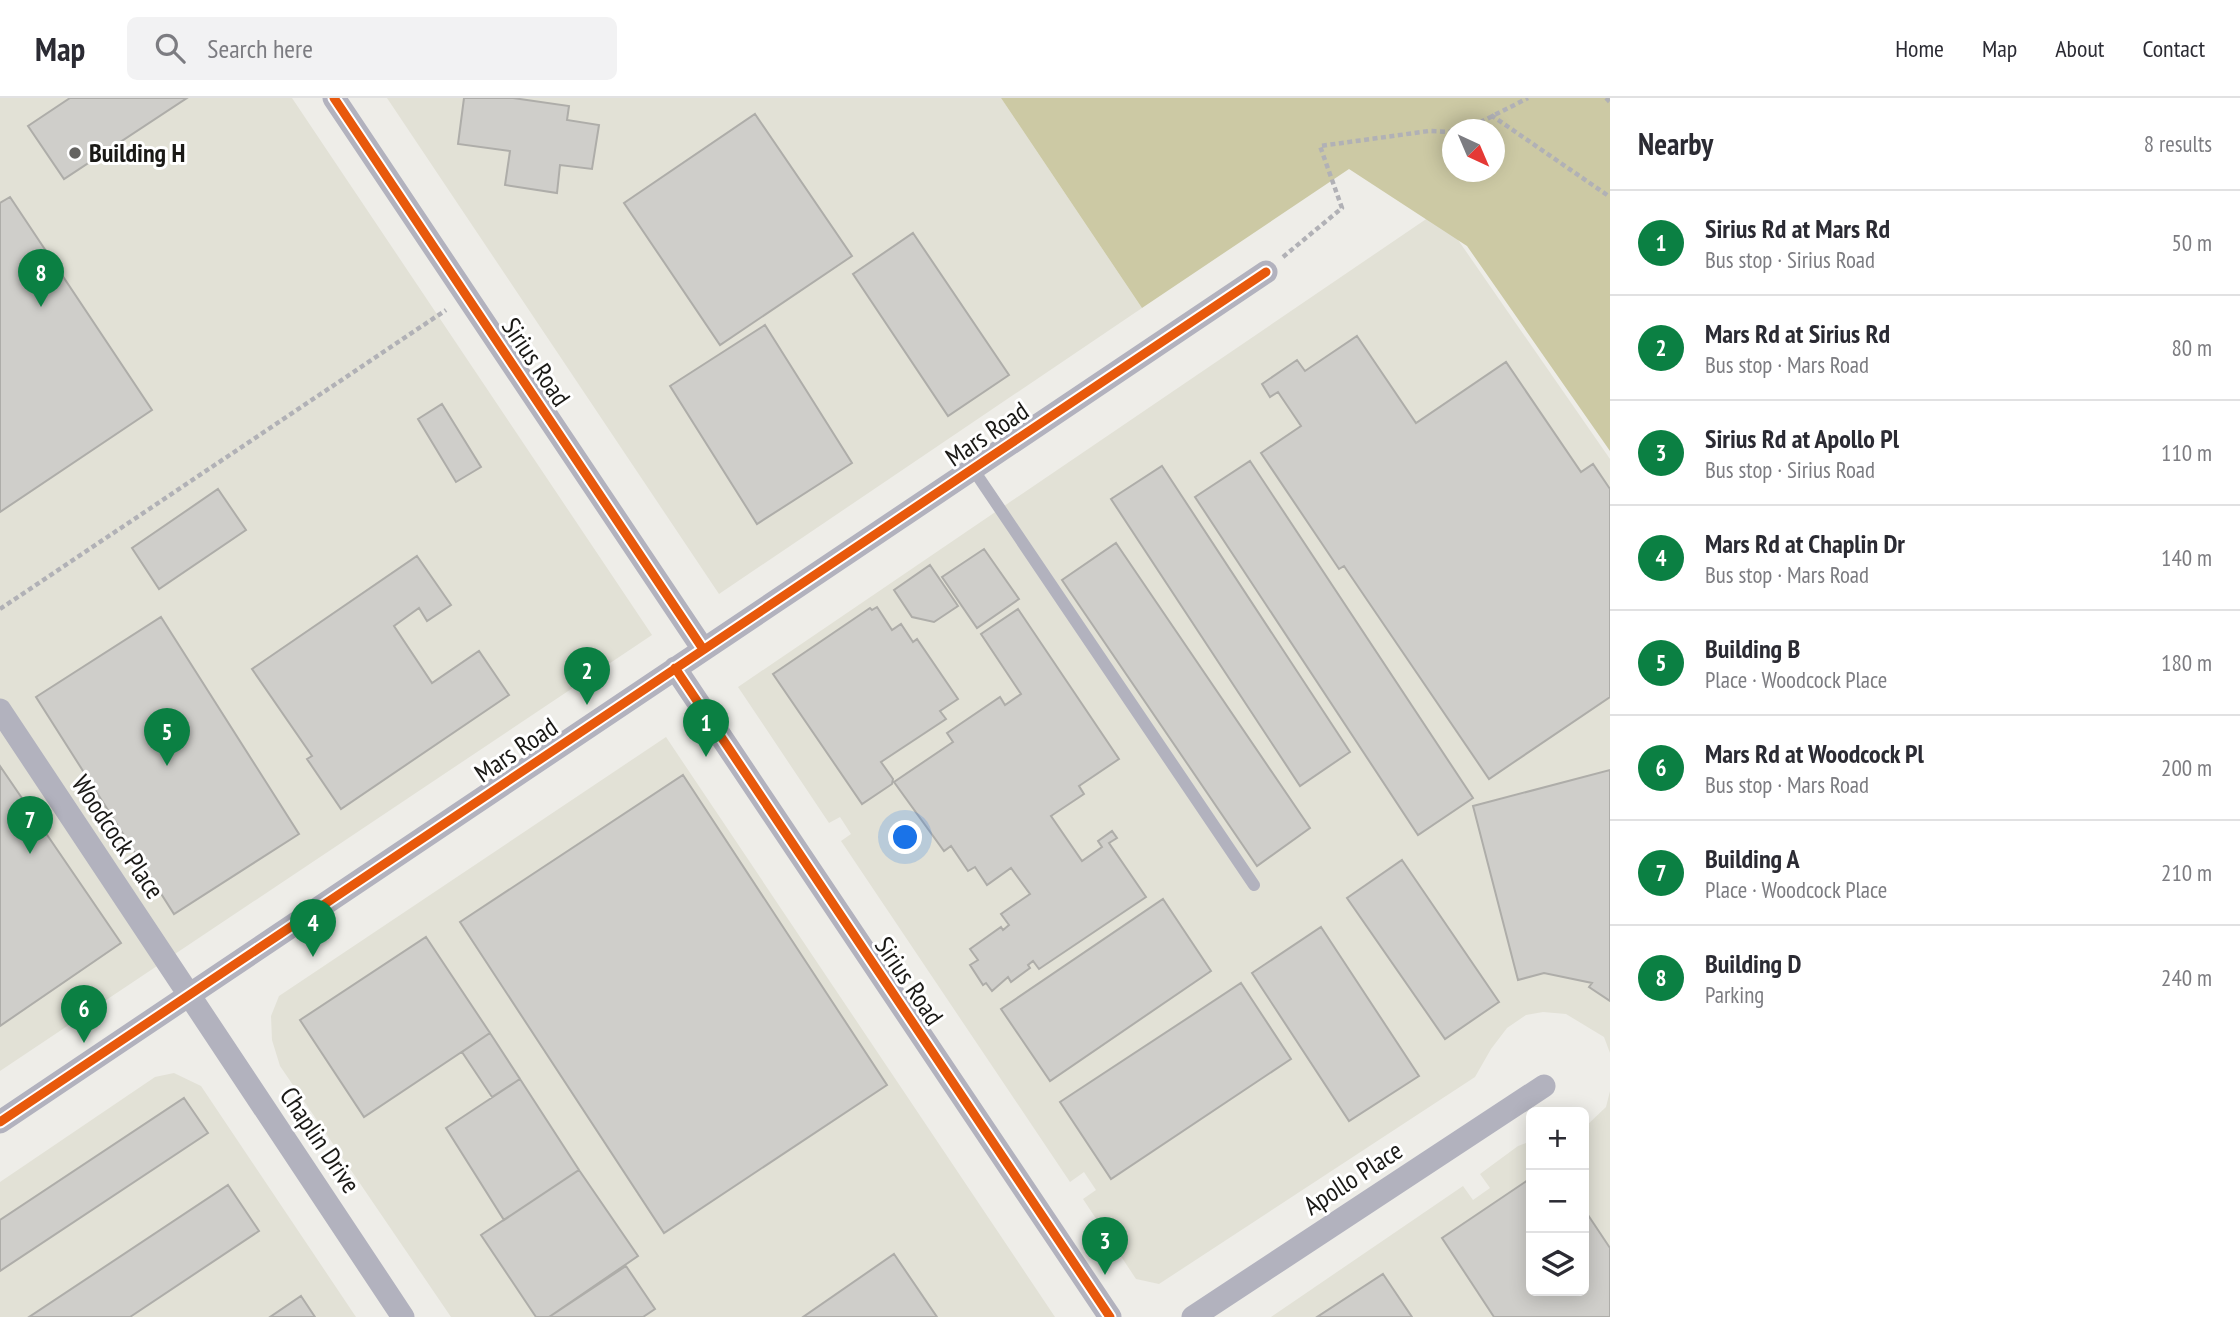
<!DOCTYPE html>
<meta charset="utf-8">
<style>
:root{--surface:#fff;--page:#f2f2f3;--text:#2b2b33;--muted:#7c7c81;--line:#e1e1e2;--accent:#0b8043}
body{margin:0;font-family:"PT Sans Narrow",sans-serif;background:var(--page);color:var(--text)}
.controls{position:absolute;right:21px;bottom:21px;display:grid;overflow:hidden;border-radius:10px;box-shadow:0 4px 18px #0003}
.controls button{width:63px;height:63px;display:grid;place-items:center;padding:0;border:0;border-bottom:2px solid var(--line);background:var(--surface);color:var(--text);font:35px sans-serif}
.compass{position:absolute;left:1442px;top:21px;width:63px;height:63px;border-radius:50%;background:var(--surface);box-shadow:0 4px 18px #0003;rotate:136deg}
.you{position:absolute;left:906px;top:740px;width:24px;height:24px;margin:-18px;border:5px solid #fff;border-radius:50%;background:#1a73e8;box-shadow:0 0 0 10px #1a73e833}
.badge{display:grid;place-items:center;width:46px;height:46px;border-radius:50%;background:var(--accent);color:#fff;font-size:23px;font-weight:700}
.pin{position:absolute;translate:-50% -58px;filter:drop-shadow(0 2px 4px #0008)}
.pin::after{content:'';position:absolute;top:37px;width:24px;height:21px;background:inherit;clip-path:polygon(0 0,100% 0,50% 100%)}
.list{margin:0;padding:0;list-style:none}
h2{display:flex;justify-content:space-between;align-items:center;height:91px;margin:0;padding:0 28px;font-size:30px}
h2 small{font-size:23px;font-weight:400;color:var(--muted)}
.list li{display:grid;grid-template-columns:46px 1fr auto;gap:21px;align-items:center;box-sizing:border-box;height:105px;padding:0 28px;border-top:2px solid var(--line)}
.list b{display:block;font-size:26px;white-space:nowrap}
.list p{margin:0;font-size:23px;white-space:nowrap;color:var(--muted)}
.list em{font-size:23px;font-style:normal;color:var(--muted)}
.icon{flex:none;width:38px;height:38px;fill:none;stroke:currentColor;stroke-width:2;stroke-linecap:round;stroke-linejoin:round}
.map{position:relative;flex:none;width:1610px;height:1219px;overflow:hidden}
header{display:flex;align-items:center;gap:42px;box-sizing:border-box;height:98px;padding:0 35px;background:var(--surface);border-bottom:2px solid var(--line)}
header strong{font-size:33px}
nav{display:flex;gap:38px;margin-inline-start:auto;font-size:24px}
.search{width:490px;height:63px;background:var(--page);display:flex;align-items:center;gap:18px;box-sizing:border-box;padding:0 24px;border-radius:10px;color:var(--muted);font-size:26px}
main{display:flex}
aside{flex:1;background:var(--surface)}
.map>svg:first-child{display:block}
.built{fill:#e2e1d6}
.forest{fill:#ccc9a4;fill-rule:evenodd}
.building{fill:#cfceca;stroke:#aeada9;stroke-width:2}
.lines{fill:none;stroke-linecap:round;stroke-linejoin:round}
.path{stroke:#b1b1b6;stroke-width:4.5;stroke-dasharray:5 3.5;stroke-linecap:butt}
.service{stroke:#b2b2be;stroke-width:12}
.minor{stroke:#b2b2be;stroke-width:23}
.cycleway-casing{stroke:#fff;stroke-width:13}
.cycleway{stroke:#e8590c;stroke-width:9}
.poi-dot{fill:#646360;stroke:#fff;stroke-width:2.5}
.labels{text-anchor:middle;stroke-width:6;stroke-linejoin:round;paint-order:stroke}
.poi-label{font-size:26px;font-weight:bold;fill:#1a1916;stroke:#fff;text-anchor:start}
.street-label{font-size:26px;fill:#1a1916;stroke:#fff}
</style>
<header>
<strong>Map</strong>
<div class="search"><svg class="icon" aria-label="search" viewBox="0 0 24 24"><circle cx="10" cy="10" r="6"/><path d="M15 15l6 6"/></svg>Search here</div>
<nav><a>Home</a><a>Map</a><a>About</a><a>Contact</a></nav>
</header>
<main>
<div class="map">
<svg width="1610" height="1219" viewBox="0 0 1610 1219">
<rect width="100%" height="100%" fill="#eeede8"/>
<path class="built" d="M0,0H292L652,537L0,973Z
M387,0H1001L1142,210L719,496Z
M1438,113L1610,361V955L1604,939L1566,916L1543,914L1526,917L1507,930L1491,951L1475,979L1159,1186L1136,1181L1083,1101L1096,1092L1084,1074L1070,1084L841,743L851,736L840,719L829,725L738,589Z
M666,639L1055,1219H451L280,968L272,942L271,918L279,898Z
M174,975L201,988L356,1219H0V1084L155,979Z
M1610,993V1219H1271L1463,1088L1473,1102L1490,1090L1480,1076L1518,1048L1531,1043V1193H1584V1030L1606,1009Z"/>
<path class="forest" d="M1001,0H1610V353L1467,148L1349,71L1142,210ZM1452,32H1494V74H1452Z"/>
<path class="building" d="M70,0H187L64,81L28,28Z
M464,0H513L569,8L567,22L599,27L592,71L560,67L557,95L505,87L510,53L458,46Z
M755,16L852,158L720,247L624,105Z
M10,99L152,312L0,414V105Z
M913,135L1009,277L948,318L853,176Z
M765,227L852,365L757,426L670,288Z
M1357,238L1416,325L1506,264L1581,374L1593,366L1610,391V599L1489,681L1344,468L1339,471L1261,355L1301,328L1278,294L1270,299L1262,286L1297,262L1305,273Z
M442,306L481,369L456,384L418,321Z
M1250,363L1473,700L1418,737L1195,399Z
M1162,368L1350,654L1300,688L1111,401Z
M218,391L246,432L159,491L132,450Z
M1116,445L1310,730L1257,768L1062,482Z
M984,451L1019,501L977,530L942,479Z
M417,458L451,507L427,523L419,510L394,528L432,585L479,553L509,597L341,711L307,661L312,658L252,571Z
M930,467L958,508L934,524L912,519L894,492Z
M877,509L892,532L901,526L913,544L917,541L958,601L940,613L946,621L881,664L893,681L892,686L862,706L773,576L870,510L872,512Z
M1018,511L1119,661L1079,688L1084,696L1051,718L1082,763L1102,749L1098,743L1112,733L1117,740L1109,745L1146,799L1039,871L1033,863L1028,867L1030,870L1011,884L1008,879L992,893L986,885L983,887L970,867L978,862L970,851L1001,829L1003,832L1009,827L1001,816L1030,796L1011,770L987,787L975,769L968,773L951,748L944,753L894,684L953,644L947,635L1000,599L1005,607L1021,596L981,536Z
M161,519L299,736L174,816L36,599Z
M0,668L121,845L0,928Z
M1610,672V903L1589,889L1592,885L1544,875L1518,882L1473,708Z
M683,677L887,987L664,1135L460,824Z
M1402,762L1499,904L1445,941L1347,800Z
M1163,801L1211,873L1050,983L1001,911Z
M1321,829L1419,978L1349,1023L1252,875Z
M426,839L490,935L364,1019L300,922Z
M1241,885L1291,961L1111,1081L1060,1004Z
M490,935L520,981L492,999L462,954Z
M520,981L579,1072L504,1122L446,1030Z
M184,1000L208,1035L0,1173V1122Z
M579,1072L638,1158L549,1219H536L481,1137Z
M1531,1080V1193H1584V1111L1610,1150V1219H1494L1442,1140Z
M228,1087L259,1133L130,1219H29Z
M894,1156L937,1219H803Z
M626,1168L655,1211L643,1219H549Z
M1383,1176L1412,1219H1317Z
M301,1198L315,1219H270Z"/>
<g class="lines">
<path class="path" d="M1606,0L1610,4
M1491,17L1610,99
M1465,32L1528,0
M1283,159L1342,110L1320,48L1429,33L1452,34
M0,511L446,212"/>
<path class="service" d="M973,371L1254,787"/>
<path class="minor" d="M334,0L703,551
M675,570L1110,1219
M0,612L403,1219
M0,1024L1266,174
M1193,1219L1544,988"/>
<g class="cycleway-casing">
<path id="cycleway" d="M334,0L703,551
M675,570L1110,1219
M0,1024L1266,174"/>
</g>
<use href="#cycleway" class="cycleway"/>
</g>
<circle class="poi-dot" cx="75" cy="55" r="7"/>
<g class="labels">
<g class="poi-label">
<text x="89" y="64">Building H</text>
</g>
<g class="street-label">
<text transform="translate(536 264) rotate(56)" y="9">Sirius Road</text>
<text transform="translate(987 336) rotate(-34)" y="9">Mars Road</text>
<text transform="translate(516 652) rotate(-34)" y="9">Mars Road</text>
<text transform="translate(118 739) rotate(56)" y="9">Woodcock Place</text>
<text transform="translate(909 883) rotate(56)" y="9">Sirius Road</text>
<text transform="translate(320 1042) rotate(56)" y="9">Chaplin Drive</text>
<text transform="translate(1353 1080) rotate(-33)" y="9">Apollo Place</text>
</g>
</g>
</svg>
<div class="controls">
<button>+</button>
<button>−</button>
<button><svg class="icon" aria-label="layers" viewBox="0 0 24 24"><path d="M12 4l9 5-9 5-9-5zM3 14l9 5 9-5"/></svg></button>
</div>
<svg class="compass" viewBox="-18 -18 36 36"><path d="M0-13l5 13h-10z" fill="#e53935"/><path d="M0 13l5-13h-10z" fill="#7c7c81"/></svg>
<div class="you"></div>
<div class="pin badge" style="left:706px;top:659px">1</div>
<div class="pin badge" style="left:587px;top:607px">2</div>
<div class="pin badge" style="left:1105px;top:1177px">3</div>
<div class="pin badge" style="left:313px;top:859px">4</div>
<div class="pin badge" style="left:167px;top:668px">5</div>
<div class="pin badge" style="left:84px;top:945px">6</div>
<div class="pin badge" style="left:30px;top:756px">7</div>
<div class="pin badge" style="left:41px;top:209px">8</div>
</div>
<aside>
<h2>Nearby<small>8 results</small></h2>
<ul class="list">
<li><span class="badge">1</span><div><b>Sirius Rd at Mars Rd</b><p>Bus stop · Sirius Road</p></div><em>50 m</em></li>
<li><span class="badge">2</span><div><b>Mars Rd at Sirius Rd</b><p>Bus stop · Mars Road</p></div><em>80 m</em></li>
<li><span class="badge">3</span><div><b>Sirius Rd at Apollo Pl</b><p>Bus stop · Sirius Road</p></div><em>110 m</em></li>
<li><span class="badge">4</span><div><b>Mars Rd at Chaplin Dr</b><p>Bus stop · Mars Road</p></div><em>140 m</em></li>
<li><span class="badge">5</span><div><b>Building B</b><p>Place · Woodcock Place</p></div><em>180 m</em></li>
<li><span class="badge">6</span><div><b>Mars Rd at Woodcock Pl</b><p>Bus stop · Mars Road</p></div><em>200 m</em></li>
<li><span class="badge">7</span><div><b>Building A</b><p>Place · Woodcock Place</p></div><em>210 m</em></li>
<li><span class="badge">8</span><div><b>Building D</b><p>Parking</p></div><em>240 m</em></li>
</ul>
</aside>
</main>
